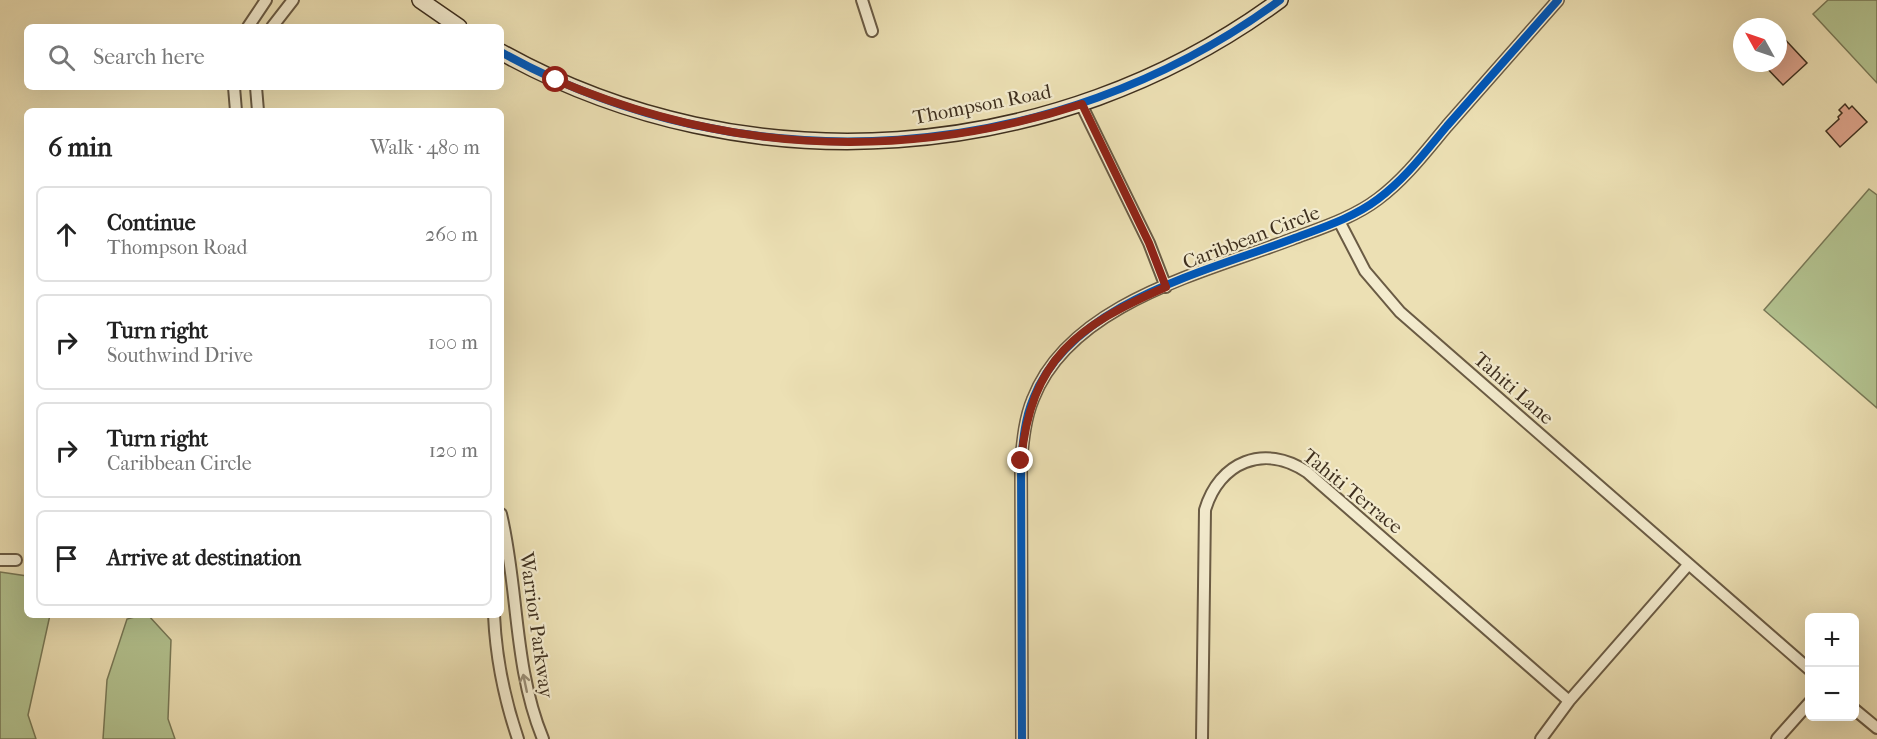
<!DOCTYPE html>
<meta charset="utf-8">
<style>
:root{--surface:#fff;--page:#f6f6f6;--text:#222;--muted:#767676;--line:#e0e0e0}
body{margin:0;font-family:"IM FELL French Canon",serif;background:var(--page);color:var(--text)}
.controls{position:absolute;right:18px;bottom:18px;display:grid;overflow:hidden;border-radius:9px;box-shadow:0 6px 24px #0002}
.controls button{width:54px;height:54px;display:grid;place-items:center;padding:0;border:0;border-bottom:2px solid var(--line);background:var(--surface);color:var(--text);font:30px sans-serif}
.compass{position:absolute;left:1733px;top:18px;width:54px;height:54px;border-radius:50%;background:var(--surface);box-shadow:0 6px 24px #0002;rotate:310deg}
.stop{position:absolute;width:18px;height:18px;margin:-14px;border:4px solid #8f2418;border-radius:50%;background:#fff}
.stop.end{background:#8f2418;border-color:#fff;box-shadow:0 2px 6px #0008}
.list{margin:0;padding:0;list-style:none}
h2{display:flex;justify-content:space-between;align-items:center;height:78px;margin:0;padding:0 24px;font-size:26px}
h2 small{font-size:20px;font-weight:400;color:var(--muted)}
.list li{display:grid;grid-template-columns:39px 1fr auto;gap:18px;align-items:center;box-sizing:border-box;height:96px;margin:0 12px 12px;padding:0 12px;border:2px solid var(--line);border-radius:9px}
.list b{display:block;font-size:22px;white-space:nowrap}
.list p{margin:0;font-size:20px;white-space:nowrap;color:var(--muted)}
.list em{font-size:20px;font-style:normal;color:var(--muted)}
.icon{flex:none;width:33px;height:33px;fill:none;stroke:currentColor;stroke-width:2;stroke-linecap:round;stroke-linejoin:round}
.map{position:relative;flex:none;width:1877px;height:739px;overflow:hidden}
.search{position:absolute;background:var(--surface);box-shadow:0 6px 24px #0002;left:24px;top:24px;width:480px;height:66px;display:flex;align-items:center;gap:15px;box-sizing:border-box;padding:0 21px;border-radius:9px;color:var(--muted);font-size:22px}
.panel{position:absolute;background:var(--surface);box-shadow:0 6px 24px #0002;left:24px;top:108px;width:480px;height:510px;border-radius:9px}
.map>svg:first-child{display:block}
.green{fill:#b3c390;stroke:#787957;stroke-width:1.5}
.building{fill:#dfa58d;stroke:#3e2f1e;stroke-width:1.5}
.lines{fill:none;stroke-linecap:round;stroke-linejoin:round}
.street-casing{stroke:#6a5b44;stroke-width:14}
.secondary-casing{stroke:#3e2f1e;stroke-width:18}
.street{stroke:#f3ebce;stroke-width:10}
.secondary{stroke:#f3ebce;stroke-width:15}
.cycleway-casing{stroke:#f3ebce;stroke-width:11}
.cycleway{stroke:#0057b8;stroke-width:8}
.oneway{stroke:#988d76}
.route{stroke:#8f2418;stroke-width:8}
.labels{text-anchor:middle;stroke-width:4.5;stroke-linejoin:round;paint-order:stroke}
.street-label{font-size:20px;fill:#3e2f1e;stroke:#f3ebce}
</style>
<div class="map">
<svg width="1877" height="739" viewBox="0 0 1877 739">
<rect width="100%" height="100%" fill="#ece0b4"/>
<filter id="stains"><feTurbulence type="fractalNoise" baseFrequency=".00333" numOctaves="4"/><feColorMatrix values="0 0 0 0 .2 0 0 0 0 .09 0 0 0 0 .02 0 0 0 .5 -.17"/></filter>
<radialGradient id="worn" r=".72"><stop offset=".6" stop-color="#630" stop-opacity="0"/><stop offset="1" stop-color="#630" stop-opacity=".3"/></radialGradient>
<path class="green" d="M1828,0H1877V83L1813,14Z
M1869,189L1877,195V408L1764,310Z
M0,572L27,576V615H50L28,715L36,739H0Z
M142,615H148L171,640L168,719L175,739H103L107,680L127,619Z"/>
<path class="building" d="M1778,32L1807,63L1783,85L1762,63H1778Z
M1845,104L1849,109L1852,106L1867,122L1840,147L1826,131L1839,119L1838,117L1842,113L1839,110Z"/>
<g class="lines">
<g class="street-casing">
<path id="street" d="M862,0L872,31
M248,27L266,0
M272,27L293,0
M234,87L236,111
M256,87L258,111
M1081,104L1149,243L1166,287
M1339,221L1365,271L1400,312L1810,670
M501,514C519,590 513,666 543,739
M0,560H16
M494,615C496,658 504,698 518,739
M1854,709L1877,728
M1022,739L1021,461C1023,440 1025,418 1033,399C1070,303 1205,272 1292,239C1321,228 1353,218 1378,199C1405,179 1426,151 1447,126C1484,84 1521,42 1558,0
M1202,739L1205,510C1219,462 1264,443 1307,472L1569,701
M1541,739L1569,701L1688,565
M1777,739L1810,702"/>
</g>
<g class="secondary-casing">
<path id="secondary" d="M420,0L459,27
M501,52C746,189 1055,166 1280,0"/>
</g>
<use href="#street" class="street"/>
<use href="#secondary" class="secondary"/>
<g class="cycleway-casing">
<path id="cycleway" d="M501,52C746,189 1055,166 1280,0
M1022,739L1021,461C1023,440 1025,418 1033,399C1070,303 1205,272 1292,239C1321,228 1353,218 1378,199C1405,179 1426,151 1447,126C1484,84 1521,42 1558,0"/>
</g>
<use href="#cycleway" class="cycleway"/>
</g>
<defs><path id="oneway-shaft" d="M-6 0H5M1.5-3L5.5 0L1.5 3" fill="none" stroke-width="1.6" stroke-linecap="round" stroke-linejoin="round" transform="scale(1.5)"/></defs>
<use class="oneway" href="#oneway-shaft" transform="translate(525 683) rotate(-102)"/>
<g class="lines">
<path class="route" d="M556,80C728,153 904,162 1082,104L1149,243L1166,287C1077,326 1031,358 1021,461"/>
</g>
<g class="labels">
<g class="street-label">
<text transform="translate(982 104) rotate(-11)" y="7">Thompson Road</text>
<text transform="translate(1251 237) rotate(-21)" y="7">Caribbean Circle</text>
<text transform="translate(1514 388) rotate(41)" y="7">Tahiti Lane</text>
<text transform="translate(1353 491) rotate(39)" y="7">Tahiti Terrace</text>
<text transform="translate(537 625) rotate(82)" y="7">Warrior Parkway</text>
</g>
</g>
<rect width="100%" height="100%" filter="url(#stains)"/>
<rect width="100%" height="100%" fill="url(#worn)"/>
</svg>
<div class="controls">
<button>+</button>
<button>−</button>
</div>
<svg class="compass" viewBox="-18 -18 36 36"><path d="M0-13l5 13h-10z" fill="#e53935"/><path d="M0 13l5-13h-10z" fill="#767676"/></svg>
<div class="stop" style="left:556px;top:80px"></div>
<div class="stop end" style="left:1021px;top:461px"></div>
<div class="search"><svg class="icon" aria-label="search" viewBox="0 0 24 24"><circle cx="10" cy="10" r="6"/><path d="M15 15l6 6"/></svg>Search here</div>
<section class="panel">
<h2>6 min<small>Walk · 480 m</small></h2>
<ul class="list">
<li><svg class="icon" aria-label="ahead" viewBox="0 0 24 24"><path d="M12 20V5M6 11l6-6 6 6"/></svg><div><b>Continue</b><p>Thompson Road</p></div><em>260 m</em></li>
<li><svg class="icon" aria-label="right" viewBox="0 0 24 24"><path d="M7 20v-9h11M14 6l5 5-5 5"/></svg><div><b>Turn right</b><p>Southwind Drive</p></div><em>100 m</em></li>
<li><svg class="icon" aria-label="right" viewBox="0 0 24 24"><path d="M7 20v-9h11M14 6l5 5-5 5"/></svg><div><b>Turn right</b><p>Caribbean Circle</p></div><em>120 m</em></li>
<li><svg class="icon" aria-label="arrive" viewBox="0 0 24 24"><path d="M6 21V4h12l-3 4 3 4H6"/></svg><div><b>Arrive at destination</b></div></li>
</ul>
</section>
</div>
